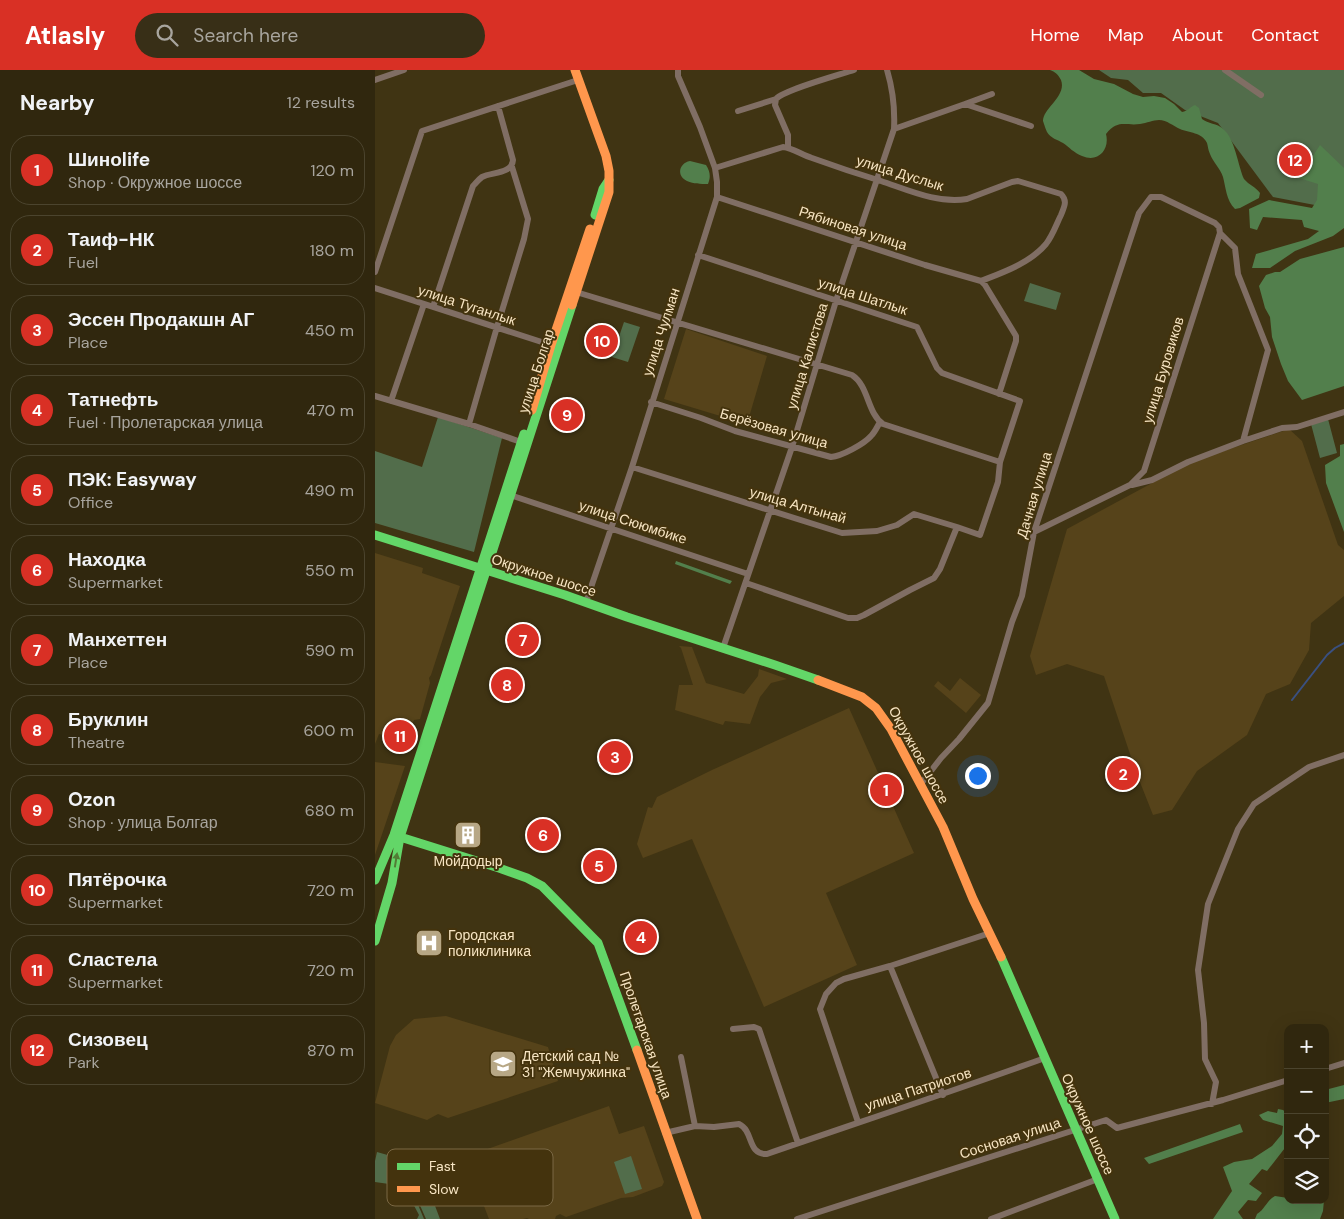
<!DOCTYPE html>
<meta charset="utf-8">
<style>
:root{--surface:#30270e;--page:#382f17;--text:#f1f3f6;--muted:#a8a59e;--line:#4b442e;--accent:#d93025}
body{margin:0;font-family:"DM Sans",sans-serif;background:var(--page);color:var(--text)}
.controls{position:absolute;right:15px;bottom:15px;display:grid;overflow:hidden;border-radius:10px;box-shadow:0 5px 20px #0002}
.controls button{width:45px;height:45px;display:grid;place-items:center;padding:0;border:0;border-bottom:1px solid var(--line);background:var(--surface);color:var(--text);font:25px sans-serif}
.you{position:absolute;left:602px;top:705px;width:18px;height:18px;margin:-12px;border:4px solid #fff;border-radius:50%;background:#1a73e8;box-shadow:0 0 0 8px #1a73e833}
.badge{display:grid;place-items:center;width:32px;height:32px;border-radius:50%;background:var(--accent);color:#fff;font-size:16px;font-weight:700}
.pin{position:absolute;translate:-50% -50%;border:2px solid #fff;box-shadow:0 1px 5px #0006}
.list{margin:0;padding:0;list-style:none}
h2{display:flex;justify-content:space-between;align-items:center;height:65px;margin:0;padding:0 20px;font-size:21px}
h2 small{font-size:16px;font-weight:400;color:var(--muted)}
.list li{display:grid;grid-template-columns:32px 1fr auto;gap:15px;align-items:center;box-sizing:border-box;height:70px;margin:0 10px 10px;padding:0 10px;border:1px solid var(--line);border-radius:20px}
.list b{display:block;font-size:19px;white-space:nowrap}
.list p{margin:0;font-size:16px;white-space:nowrap;color:var(--muted)}
.list em{font-size:16px;font-style:normal;color:var(--muted)}
.icon{flex:none;width:28px;height:28px;fill:none;stroke:currentColor;stroke-width:2;stroke-linecap:round;stroke-linejoin:round}
.map{position:relative;flex:none;width:969px;height:1149px;overflow:hidden}
header{display:flex;align-items:center;gap:30px;box-sizing:border-box;height:70px;padding:0 25px;background:var(--accent);color:#fff}
header strong{font-size:24px}
nav{display:flex;gap:28px;margin-inline-start:auto;font-size:18px}
.search{width:350px;height:45px;background:var(--page);display:flex;align-items:center;gap:12px;box-sizing:border-box;padding:0 18px;border-radius:28px;color:var(--muted);font-size:19px}
main{display:flex}
aside{flex:1;background:var(--surface)}
.map>svg:first-child{display:block}
.built{fill:#56431a}
.green{fill:#526d4b}
.forest{fill:#527f4c}
.lines{fill:none;stroke-linecap:round;stroke-linejoin:round}
.stream{stroke:#3a5081;stroke-width:2}
.street{stroke:#806e64;stroke-width:6}
.fast{stroke:#63d668;stroke-width:9}
.slow{stroke:#ff974d;stroke-width:9}
.oneway{fill:#527c36}
.labels{text-anchor:middle;stroke-width:4;stroke-linejoin:round;paint-order:stroke}
.street-label{font-size:14px;fill:#f7e5c3;stroke:#44330d}
.poi-label{font-size:14px;fill:#f7e5c3;stroke:#44330d;text-anchor:start}
.key{fill:#44330d;stroke:#7a6844;stroke-width:1}
.key-label{font-size:14px;fill:#f7e5c3}
</style>
<header>
<strong>Atlasly</strong>
<div class="search"><svg class="icon" aria-label="search" viewBox="0 0 24 24"><circle cx="10" cy="10" r="6"/><path d="M15 15l6 6"/></svg>Search here</div>
<nav><a>Home</a><a>Map</a><a>About</a><a>Contact</a></nav>
</header>
<main>
<aside>
<h2>Nearby<small>12 results</small></h2>
<ul class="list">
<li><span class="badge">1</span><div><b>Шиноlife</b><p>Shop · Окружное шоссе</p></div><em>120 m</em></li>
<li><span class="badge">2</span><div><b>Таиф-НК</b><p>Fuel</p></div><em>180 m</em></li>
<li><span class="badge">3</span><div><b>Эссен Продакшн АГ</b><p>Place</p></div><em>450 m</em></li>
<li><span class="badge">4</span><div><b>Татнефть</b><p>Fuel · Пролетарская улица</p></div><em>470 m</em></li>
<li><span class="badge">5</span><div><b>ПЭК: Easyway</b><p>Office</p></div><em>490 m</em></li>
<li><span class="badge">6</span><div><b>Находка</b><p>Supermarket</p></div><em>550 m</em></li>
<li><span class="badge">7</span><div><b>Манхеттен</b><p>Place</p></div><em>590 m</em></li>
<li><span class="badge">8</span><div><b>Бруклин</b><p>Theatre</p></div><em>600 m</em></li>
<li><span class="badge">9</span><div><b>Ozon</b><p>Shop · улица Болгар</p></div><em>680 m</em></li>
<li><span class="badge">10</span><div><b>Пятёрочка</b><p>Supermarket</p></div><em>720 m</em></li>
<li><span class="badge">11</span><div><b>Сластела</b><p>Supermarket</p></div><em>720 m</em></li>
<li><span class="badge">12</span><div><b>Сизовец</b><p>Park</p></div><em>870 m</em></li>
</ul>
</aside>
<div class="map">
<svg width="969" height="1149" viewBox="0 0 969 1149">
<rect width="100%" height="100%" fill="#403413"/>
<path class="built" d="M311,259L392,286L372,354L289,329Z
M914,359L927,371L963,475L969,480V526L936,553L934,580L915,614L891,624L872,665L822,701L797,740L778,745L761,702L729,606L692,594L661,605L655,586L692,459L816,392Z
M0,483L48,498L47,503L85,516L56,605L54,608L55,613L45,649L39,650L35,659L16,652L12,666L4,664L0,674Z
M304,576L317,577L331,613L369,624L383,606L384,599L412,609L396,613L385,627L375,654L350,651L348,655L300,640L304,615H318L306,578Z
M585,608L606,625L591,643L559,616L563,611L575,621Z
M474,638L539,783L451,823L482,895L389,937L317,769L268,788L262,774L273,737L277,738L282,727L337,700Z
M0,692L30,696L0,785Z
M71,946L173,977L183,1011L73,1048L63,1044L52,1050L0,1033L15,976L21,965L39,949Z
M234,1036L244,1064L269,1056L289,1112L287,1116L258,1127L246,1128L191,1147L185,1144L181,1146L180,1149H154L152,1148L148,1149H114L90,1087Z"/>
<path class="green" d="M724,0H969V138L945,136L898,127L843,53L810,40L786,23H768L753,10L736,8Z
M655,213L686,223L681,240L649,231Z
M249,252L265,257L253,292L237,287Z
M63,347L127,368L99,482L0,453V381L47,397Z
M953,349L962,383L945,388L936,354Z
M2,1082L16,1086L15,1092L25,1096L20,1113L14,1114L0,1112V1091Z
M256,1086L267,1119L250,1124L239,1092Z
M34,1113L39,1122V1125L49,1149H42L44,1145L35,1128L37,1123L22,1117Z
M54,1120L65,1149H51L40,1124Z"/>
<path class="forest" d="M675,0H704L719,9L739,14L758,24L768,27L779,26L790,28L799,34L807,42C813,41 815,37 820,35L824,38L827,49C833,54 842,53 848,59C860,68 863,96 869,109C874,115 881,117 885,123L884,128L865,138L860,139C851,130 851,118 848,107C845,98 838,92 835,84C833,80 833,76 832,73C827,62 814,63 805,59C798,56 792,50 784,50C778,50 772,53 765,54C750,56 743,49 731,64C735,80 723,93 707,86C699,83 694,77 688,73C683,70 675,68 672,62C671,60 669,54 668,51C668,38 692,26 686,10C683,4 680,2 675,0Z
M945,75L969,98V158L958,166L920,181L895,198H877L881,184L933,169L944,161L929,157L927,150L888,147L882,160L875,158L874,139L894,130L937,138L942,130L943,114L924,108Z
M315,91L331,95C335,101 336,107 333,114C325,114 319,114 312,111C301,106 304,93 315,91Z
M969,177V316L927,330L913,311L906,294L897,267L895,247L890,238L884,216L891,205L900,202H905L925,189Z
M969,374V462L951,413L950,395L965,386V375Z
M301,491L357,511L355,514L300,494Z
M969,1015V1029L950,1033V1020Z
M903,1039L908,1040L913,1044V1074L892,1101L887,1099L874,1114L887,1123L881,1131L873,1130L863,1142L868,1149H838L857,1121L848,1097L859,1092L877,1089L897,1076L907,1064L908,1056L888,1050L884,1045L893,1041L902,1043Z
M865,1054L868,1062L774,1094L769,1088Z
M900,1126L913,1128V1130H949L948,1141L945,1149H880L882,1144C890,1139 892,1130 900,1126Z"/>
<g class="lines">
<path class="stream" d="M917,630L952,585L960,578L969,573"/>
<path class="street" d="M850,0L886,25
M0,10L29,0
M401,29L400,35L413,65V78
M590,34L617,24
M363,41L401,29C409,20 464,5 479,0
M519,59L590,34L656,56
M340,98L408,77C418,78 427,85 437,88C459,96 483,104 506,111C533,120 563,134 592,129L637,112L643,111L686,124C693,131 689,137 686,145C681,155 678,165 671,174C655,193 629,202 606,211
M342,127L550,195L606,211L610,215L641,266V271L624,324
M323,185L542,257L562,298L567,303L645,331L625,392L623,412L605,465L582,457L565,499L559,508L535,520L489,545L482,548H473L371,513
M0,202L47,61L203,10
M0,218L176,275
M201,222L477,305C494,316 492,343 508,354L625,392
M58,237L98,116C101,113 103,110 107,107C117,102 137,104 138,90L123,36
M0,326L94,354L146,372
M16,331L49,234
M276,332L326,348L360,361L456,387C467,386 489,374 496,366C500,362 502,357 505,352
M94,354L122,257L149,169L153,149L137,97
M868,371L907,358L922,357L969,342
M257,397L467,463L502,461L522,455L539,444L582,457
M757,415L777,410L813,392L868,371L893,280L863,204L860,178L845,163
M135,425L373,504
M211,532L257,397L342,127V112L340,98L325,57L303,6V0
M348,578L417,377L461,231L519,59C520,39 518,20 512,0
M545,715L566,688L584,669L613,633L637,552L647,526L659,462L764,143L776,127H786L840,153L844,157L845,163L769,401L755,415L659,462
M515,896L568,1025
M358,959L379,957L384,959L423,1073
M306,987L320,1056
M950,999L969,993
M837,1034L841,1012L830,989L829,953L823,900L833,834L863,759L879,734L934,697L969,685
M483,1052L445,939L451,924L461,913L469,909L515,896L615,863
M290,1063L320,1056L339,1057L364,1054C379,1061 372,1085 392,1084C485,1052 578,1021 670,988
M422,1149L731,1050L742,1058L848,1030L913,1010
M616,1149L723,1109"/>
<path class="fast" d="M220,145L228,119L234,110
M0,465L190,525L252,547L400,595L443,610
M22,766L124,798L152,808L167,816L223,873L262,980
M0,810L19,765L149,364
M0,871L17,813L25,767L197,235
M626,887L740,1149"/>
<path class="slow" d="M197,235L234,122V101L231,86L200,0
M157,340L176,275L215,159
M443,610L487,627L501,638L516,659L568,757L598,829L626,887
M262,980L322,1149"/>
</g>
<defs><path id="oneway-solid" d="M-6-.8H1V-3.2L6.5 0L1 3.2V.8H-6Z" transform="scale(1.25)"/></defs>
<use class="oneway" href="#oneway-solid" transform="translate(21 790) rotate(-81)"/>
<defs>
<g id="building-square" transform="scale(1.4375)"><rect x="-9" y="-9" width="18" height="18" rx="4" fill="#b7a785" stroke="#44330d"/><path d="M-4-6H4V6H1V3H-1V6H-4ZM-2.5-4.3h1.7v1.8h-1.7ZM.8-4.3h1.7v1.8H.8ZM-2.5-1h1.7V.8h-1.7ZM.8-1h1.7V.8H.8Z" fill="#fff"/></g>
<g id="hospital-square" transform="scale(1.4375)"><rect x="-9" y="-9" width="18" height="18" rx="4" fill="#b7a785" stroke="#44330d"/><path d="M-5-5h3v3.5h4V-5h3V5h-3V1.5h-4V5h-3Z" fill="#fff"/></g>
<g id="school-square" transform="scale(1.4375)"><rect x="-9" y="-9" width="18" height="18" rx="4" fill="#b7a785" stroke="#44330d"/><path d="M0-5L7-2L0 1L-7-2ZM-4 1L0 2.5L4 1V4Q0 6-4 4Z" fill="#fff"/></g>
</defs>
<g fill-rule="evenodd">
<use href="#building-square" x="93" y="765"/>
<use href="#hospital-square" x="54" y="873"/>
<use href="#school-square" x="128" y="994"/>
</g>
<g class="labels">
<g class="street-label">
<text transform="translate(525 103) rotate(17)" y="5">улица Дуслык</text>
<text transform="translate(478 158) rotate(18)" y="5">Рябиновая улица</text>
<text transform="translate(488 226) rotate(18)" y="5">улица Шатлык</text>
<text transform="translate(92 235) rotate(18)" y="5">улица Туганлык</text>
<text transform="translate(286 262) rotate(-72)" y="5">улица Чулман</text>
<text transform="translate(432 286) rotate(-73)" y="5">улица Калистова</text>
<text transform="translate(788 300) rotate(-73)" y="5">улица Буровиков</text>
<text transform="translate(161 301) rotate(-72)" y="5">улица Болгар</text>
<text transform="translate(399 358) rotate(16)" y="5">Берёзовая улица</text>
<text transform="translate(659 425) rotate(-73)" y="5">Дачная улица</text>
<text transform="translate(423 435) rotate(16)" y="5">улица Алтынай</text>
<text transform="translate(258 452) rotate(18)" y="5">улица Сююмбике</text>
<text transform="translate(169 505) rotate(18)" y="5">Окружное шоссе</text>
<text transform="translate(544 685) rotate(61)" y="5">Окружное шоссе</text>
<text transform="translate(271 965) rotate(71)" y="5">Пролетарская улица</text>
<text transform="translate(543 1019) rotate(-18)" y="5">улица Патриотов</text>
<text transform="translate(713 1054) rotate(66)" y="5">Окружное шоссе</text>
<text transform="translate(635 1068) rotate(-18)" y="5">Сосновая улица</text>
</g>
<g class="poi-label">
<text x="93" y="796" text-anchor="middle">Мойдодыр</text>
<text x="73" y="870">Городская<tspan x="73" dy="16">поликлиника</tspan></text>
<text x="147" y="991">Детский сад №<tspan x="147" dy="16">31 "Жемчужинка"</tspan></text>
</g>
</g>
<rect x="12" y="1079" width="166" height="57" rx="8" class="key"/>
<rect x="22" y="1093" width="23" height="7" fill="#63d668"/>
<rect x="22" y="1116" width="23" height="6" fill="#ff974d"/>
<g class="key-label">
<text x="54" y="1101">Fast</text>
<text x="54" y="1124">Slow</text>
</g>
</svg>
<div class="controls">
<button>+</button>
<button>−</button>
<button><svg class="icon" aria-label="locate" viewBox="0 0 24 24"><circle cx="12" cy="12" r="6"/><path d="M12 2v4M12 18v4M2 12h4M18 12h4"/></svg></button>
<button><svg class="icon" aria-label="layers" viewBox="0 0 24 24"><path d="M12 4l9 5-9 5-9-5zM3 14l9 5 9-5"/></svg></button>
</div>
<div class="you"></div>
<div class="pin badge" style="left:511px;top:720px">1</div>
<div class="pin badge" style="left:748px;top:704px">2</div>
<div class="pin badge" style="left:240px;top:687px">3</div>
<div class="pin badge" style="left:266px;top:867px">4</div>
<div class="pin badge" style="left:224px;top:796px">5</div>
<div class="pin badge" style="left:168px;top:765px">6</div>
<div class="pin badge" style="left:148px;top:570px">7</div>
<div class="pin badge" style="left:132px;top:615px">8</div>
<div class="pin badge" style="left:192px;top:345px">9</div>
<div class="pin badge" style="left:227px;top:271px">10</div>
<div class="pin badge" style="left:25px;top:666px">11</div>
<div class="pin badge" style="left:920px;top:90px">12</div>
</div>
</main>
